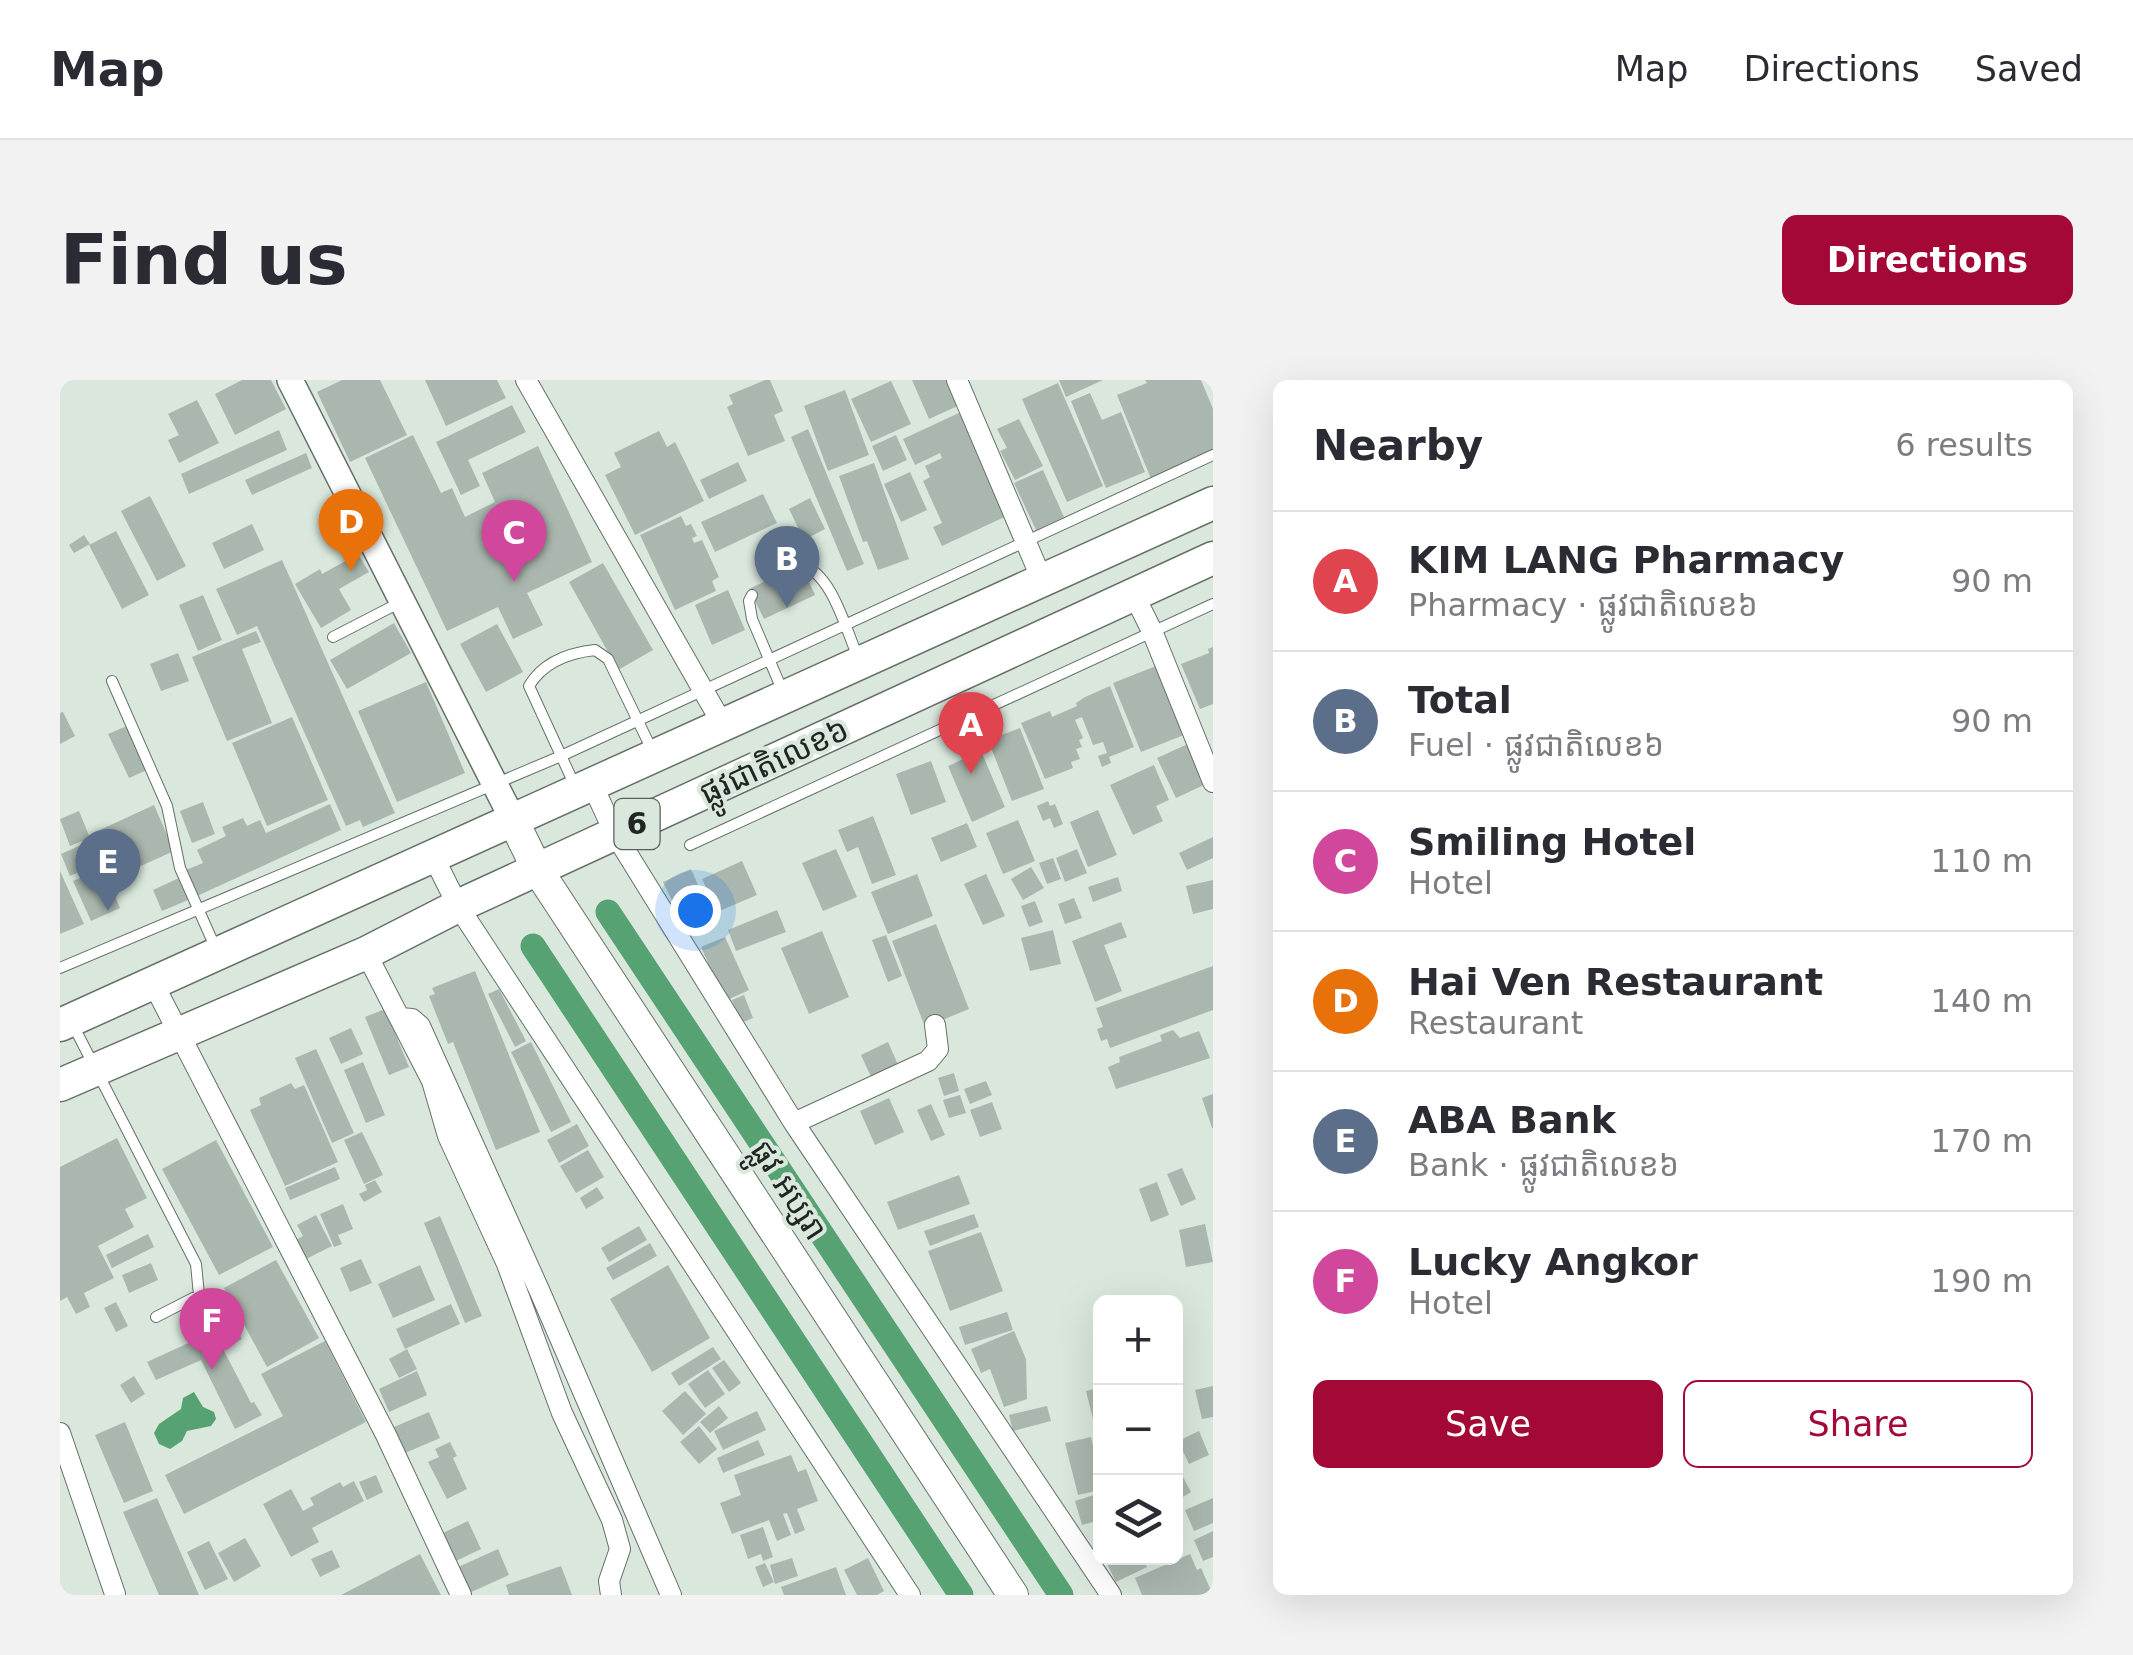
<!DOCTYPE html>
<meta charset="utf-8">
<style>
:root{--surface:#fff;--page:#f2f2f3;--text:#2b2b33;--muted:#7c7c81;--line:#e1e1e2;--accent:#a40836}
body{margin:0;font-family:"DejaVu Sans","Noto Sans Khmer",sans-serif;background:var(--page);color:var(--text)}
.controls{position:absolute;right:30px;bottom:30px;display:grid;overflow:hidden;border-radius:15px;box-shadow:0 10px 40px #0002}
.controls button{width:90px;height:90px;display:grid;place-items:center;padding:0;border:0;border-bottom:2px solid var(--line);background:var(--surface);color:var(--text);font:50px sans-serif}
.you{position:absolute;left:635px;top:530px;width:35px;height:35px;margin:-25px;border:8px solid #fff;border-radius:50%;background:#1a73e8;box-shadow:0 0 0 15px #1a73e833}
.badge{display:grid;place-items:center;width:65px;height:65px;border-radius:50%;background:var(--accent);color:#fff;font-size:32px;font-weight:700}
.pin{position:absolute;translate:-50% -82px;filter:drop-shadow(0 2px 5px #0008)}
.pin::after{content:'';position:absolute;top:52px;width:35px;height:30px;background:inherit;clip-path:polygon(0 0,100% 0,50% 100%)}
.list{margin:0;padding:0;list-style:none}
h2{display:flex;justify-content:space-between;align-items:center;height:130px;margin:0;padding:0 40px;font-size:42px}
h2 small{font-size:32px;font-weight:400;color:var(--muted)}
.list li{display:grid;grid-template-columns:65px 1fr auto;gap:30px;align-items:center;box-sizing:border-box;height:140px;padding:0 40px;border-top:2px solid var(--line)}
.list b{display:block;font-size:38px;white-space:nowrap}
.list p{margin:0;font-size:32px;white-space:nowrap;color:var(--muted)}
.list em{font-size:32px;font-style:normal;color:var(--muted)}
.actions{display:flex;gap:20px;padding:30px 40px}
.actions a{flex:1;padding:22px 0;border:2px solid var(--accent);border-radius:15px;text-align:center;font-size:35px;color:var(--accent)}
.actions .main{background:var(--accent);color:#fff}
.icon{flex:none;width:55px;height:55px;fill:none;stroke:currentColor;stroke-width:2;stroke-linecap:round;stroke-linejoin:round}
.map{position:relative;flex:none;width:1153px;height:1215px;overflow:hidden;border-radius:15px}
header{display:flex;align-items:center;gap:60px;box-sizing:border-box;height:140px;padding:0 50px;background:var(--surface);border-bottom:2px solid var(--line)}
header strong{font-size:48px}
nav{display:flex;gap:55px;margin-inline-start:auto;font-size:35px}
.intro{display:flex;align-items:center;justify-content:space-between;box-sizing:border-box;height:240px;padding:0 60px}
h1{margin:0;font-size:70px}
.button{padding:25px 45px;border-radius:15px;background:var(--accent);color:#fff;font-size:35px;font-weight:700}
main{display:flex;gap:60px;padding:0 60px}
aside{flex:1;background:var(--surface);border-radius:15px;box-shadow:0 10px 40px #0002}
.map>svg:first-child{display:block}
.water{fill:#57a272}
.lines{fill:none;stroke-linecap:round;stroke-linejoin:round}
.canal{stroke:#57a272;stroke-width:25}
.building{fill:#aab7ae}
.service-casing{stroke:#657168;stroke-width:12}
.minor-casing{stroke:#657168;stroke-width:22}
.tertiary-casing{stroke:#657168;stroke-width:28}
.secondary-casing{stroke:#657168;stroke-width:32}
.primary-casing{stroke:#657168;stroke-width:35}
.service{stroke:#fff;stroke-width:10}
.minor{stroke:#fff;stroke-width:20}
.tertiary{stroke:#fff;stroke-width:25}
.secondary{stroke:#fff;stroke-width:30}
.primary{stroke:#fff;stroke-width:32}
.labels{text-anchor:middle;stroke-width:8;stroke-linejoin:round;paint-order:stroke}
.shield{fill:#d9e7dc;stroke:#585f59;stroke-width:2.5}
.shield-label{font-size:30px;font-weight:bold;fill:#202521}
.street-label{font-size:32px;fill:#202521;stroke:#d9e7dc}
</style>
<header>
<strong>Map</strong>
<nav><a>Map</a><a>Directions</a><a>Saved</a></nav>
</header>
<div class="intro"><h1>Find us</h1><a class="button">Directions</a></div>
<main>
<div class="map">
<svg width="1153" height="1215" viewBox="0 0 1153 1215">
<rect width="100%" height="100%" fill="#d9e7dc"/>
<path class="water" d="M134,1012L143,1027L154,1032L156,1039L151,1046L127,1051L122,1061L110,1069L99,1064L94,1053L99,1044L121,1029L123,1018Z"/>
<g class="lines">
<path class="canal" d="M548,532L1001,1215
M473,566L901,1215"/>
</g>
<path class="building" d="M182,0H211L226,29L175,55L155,14Z
M282,0H320L347,55L290,82L257,12Z
M365,0H437L446,18L386,46Z
M705,0H710L723,31L714,35L725,61L688,76L667,27L673,24L669,15Z
M852,0H889L900,25L869,39Z
M999,0H1043L1006,17Z
M1085,0H1141L1153,29V70L1091,99L1057,15L1087,3Z
M831,1L851,44L811,62L791,19Z
M998,3L1043,106L1007,122L962,19Z
M785,10L809,75L768,91L744,26Z
M1030,13L1042,40L1061,32L1085,92L1046,108L1011,21Z
M137,20L159,63L119,83L108,60L119,55L108,34Z
M452,25L466,52L408,80L420,106L401,115L376,62Z
M903,31L951,134L882,166L873,147L882,143L863,101L870,97L865,86L882,78L880,73L855,85L843,59Z
M959,39L983,86L955,100L940,71L947,68L937,49Z
M748,49L804,184L787,191L731,57Z
M219,50L227,70L129,114L121,94Z
M599,51L607,67L615,62L644,121L575,155L545,95L561,87L554,73Z
M353,55L381,113L392,108L405,137L435,122L422,93L478,66L532,182L467,213L483,245L453,259L438,227L387,251L305,78Z
M836,55L847,80L823,91L812,66Z
M246,73L252,88L192,115L185,100Z
M678,82L687,101L649,119L640,100Z
M814,83L849,179L818,190L807,161L803,162L779,96Z
M983,90L1004,137L976,150L954,103Z
M850,92L867,130L841,142L824,104Z
M703,114L717,143L655,172L641,142Z
M90,116L126,186L97,201L61,131Z
M750,118L765,149L744,160L729,129Z
M621,136L626,146L631,144L637,156L632,158L634,163L642,160L659,197L652,201L656,211L615,230L580,155Z
M192,144L204,170L164,189L152,163Z
M56,151L89,215L62,229L29,165Z
M24,155L30,164L14,173L9,165Z
M729,158L755,215L704,239L689,209L716,196L704,170Z
M298,174L309,192L279,209L291,230L261,248L235,204L260,189L262,194Z
M222,180L335,433L303,447L300,440L286,446L197,246L177,255L156,209Z
M543,183L593,270L558,290L509,202Z
M668,210L685,250L652,265L635,225Z
M143,215L162,260L138,271L119,225Z
M334,243L351,273L287,309L270,280Z
M437,244L463,292L426,312L400,264Z
M196,251L201,262L182,269L212,343L167,361L132,277Z
M1153,267V324L1140,329L1121,284L1149,273L1148,269Z
M118,273L129,301L101,311L90,284Z
M1101,284L1129,353L1081,372L1053,303Z
M366,302L405,393L337,422L298,331Z
M1050,306L1074,367L1049,377L1051,383L1042,387L1038,376L1047,373L1043,362L1033,365L1022,337L1015,340L1023,358L1019,360L1022,367L1016,369L1020,379L1011,382L1013,388L985,399L961,343L990,331L992,337L1017,326L1016,323L1025,317Z
M3,332L15,356L0,364V333Z
M232,337L268,420L207,446L172,363Z
M69,345L89,389L69,398L48,354Z
M960,348L984,409L952,421L928,360Z
M1130,363L1148,403L1116,418L1097,378Z
M921,371L945,427L912,442L888,386Z
M871,381L886,422L851,435L836,394Z
M1094,385L1109,420L1096,426L1103,441L1073,455L1050,405Z
M988,421L990,426L995,424L1003,444L994,448L990,438L983,441L977,426Z
M143,422L155,454L132,463L120,431Z
M270,424L281,450L137,516L126,490L143,483L137,470L166,456L162,447L183,438L187,446L200,440L206,453Z
M94,425L114,471L63,494L42,449Z
M1038,430L1057,475L1028,487L1010,442Z
M19,431L30,458L10,466L0,439Z
M813,436L836,495L812,504L798,467L787,472L778,450Z
M958,440L975,481L943,494L926,453Z
M907,443L917,467L881,482L871,458Z
M1153,457V478L1127,490L1119,473Z
M32,460L42,482L10,496L1,474Z
M776,469L797,517L763,531L742,483Z
M1017,469L1027,493L1005,502L996,478Z
M993,478L1001,499L987,504L979,483Z
M682,481L697,515L657,532L642,499Z
M971,487L984,508L963,520L951,499Z
M43,488L60,528L31,541L13,501Z
M631,489L651,534L624,546L603,502Z
M0,491L24,544L0,554Z
M857,494L873,536L828,554L811,512Z
M926,494L945,536L923,545L904,504Z
M1058,497L1062,511L1033,522L1028,507Z
M119,498L128,520L102,531L93,510Z
M1153,500V529L1133,534L1126,506Z
M1014,518L1022,538L1005,544L998,524Z
M975,521L983,542L969,547L961,526Z
M717,530L726,552L676,571L668,550Z
M1061,542L1067,557L1044,565L1062,611L1035,622L1012,561Z
M876,544L909,629L865,647L832,561Z
M993,550L1001,584L970,591L961,558Z
M762,551L789,617L749,634L721,568Z
M826,555L842,596L828,602L812,560Z
M665,557L689,610L665,621L641,567Z
M1153,586V630L1050,668L1047,659L1041,661L1037,649L1043,647L1036,628Z
M415,591L480,752L436,770L393,662L388,664L369,616L375,614L372,608Z
M439,609L466,661L455,667L428,614Z
M684,615L693,638L681,643L672,620Z
M325,629L349,687L329,695L305,637Z
M291,648L303,674L281,684L269,658Z
M1113,650L1120,658L1139,651L1150,678L1056,709L1048,687L1060,682L1059,677L1102,661L1100,655Z
M471,662L511,742L491,752L451,672Z
M828,662L839,687L812,699L801,675Z
M256,669L294,753L272,763L235,678Z
M303,682L325,735L306,743L284,690Z
M894,693L899,711L884,716L878,698Z
M926,701L932,715L910,724L904,709Z
M231,703L235,709L244,705L278,782L225,806L190,730L201,725L199,718Z
M1153,714V748H1152L1142,718Z
M900,715L906,733L889,738L883,720Z
M829,718L844,752L815,765L800,731Z
M932,722L942,749L920,757L910,730Z
M871,724L885,755L871,761L857,730Z
M517,744L529,766L499,783L487,760Z
M302,752L323,795L304,804L284,760Z
M57,758L87,818L65,829L74,847L38,866L54,898L24,913L30,927L16,934L7,917L0,921V787Z
M156,760L213,867L159,895L102,789Z
M528,770L544,797L516,813L500,786Z
M275,787L280,799L230,820L225,808Z
M1122,788L1136,819L1121,826L1107,794Z
M899,795L910,824L838,850L827,822Z
M315,800L322,812L304,822L299,814L307,810L305,805Z
M1097,802L1109,835L1091,842L1079,809Z
M537,807L544,818L526,829L520,818Z
M283,824L293,849L278,855L282,864L274,867L260,834Z
M914,834L919,847L870,866L864,851Z
M256,835L272,866L242,881L232,862L243,856L237,845Z
M380,836L422,936L405,943L364,843Z
M1145,844L1153,882L1126,887L1119,850Z
M579,846L587,860L549,882L541,868Z
M921,852L943,911L890,931L868,871Z
M88,854L94,867L52,888L46,875Z
M590,863L597,876L553,900L546,888Z
M301,879L312,903L290,912L280,888Z
M216,880L259,958L207,987L164,908Z
M91,883L98,900L69,913L62,895Z
M360,885L375,920L333,938L318,904Z
M608,885L650,958L592,992L550,919Z
M56,922L68,946L56,952L44,928Z
M391,924L400,944L345,969L336,949Z
M947,932L953,950L905,965L899,947Z
M173,942L182,959L163,969L191,1023L194,1022L202,1035L175,1049L141,980L96,1000L87,982L137,959L133,952L149,943L154,952Z
M954,951L966,979L967,1019L944,1027L930,989L921,993L911,969Z
M265,961L306,1042L124,1134L105,1095L223,1036L201,994Z
M653,967L661,979L619,1006L611,993Z
M347,969L357,989L339,998L329,979Z
M664,980L681,1003L669,1012L652,988Z
M648,990L665,1014L645,1028L628,1004Z
M357,991L367,1015L329,1032L319,1009Z
M74,996L85,1014L71,1023L60,1005Z
M1040,1001V1038L1033,1039L1026,1011L1038,1008L1036,1002Z
M1153,1006V1037L1142,1039L1135,1010Z
M625,1011L646,1034L623,1055L602,1031Z
M659,1026L668,1038L650,1053L640,1042Z
M987,1026L991,1041L953,1051L949,1035Z
M697,1031L706,1050L663,1070L654,1051Z
M369,1032L380,1058L345,1073L334,1047Z
M65,1042L93,1111L64,1123L35,1055Z
M639,1046L657,1069L639,1084L620,1062Z
M1139,1051L1149,1075L1129,1084L1118,1061Z
M1031,1057L1040,1095V1110L1018,1115L1005,1063Z
M698,1060L705,1075L663,1093L657,1078Z
M390,1062L397,1076L393,1078L407,1109L387,1119L368,1082L379,1077L375,1069Z
M731,1075L738,1092L746,1089L758,1121L737,1129L745,1150L735,1154L727,1133L723,1134L731,1155L717,1161L709,1140L672,1154L660,1123L681,1115L674,1095Z
M316,1095L323,1112L307,1120L299,1102Z
M1123,1097L1131,1112L1116,1121V1101Z
M294,1101L304,1121L252,1148L259,1162L231,1177L203,1124L231,1109L243,1131L254,1125L250,1118L280,1102L283,1107Z
M1040,1113V1133L1035,1135L1036,1141L1022,1145L1015,1121Z
M97,1118L139,1215H99L63,1132Z
M1153,1118V1143L1134,1151L1125,1130Z
M408,1141L421,1169L396,1181L383,1153Z
M703,1147L713,1177L703,1181L701,1174L688,1179L680,1155Z
M1153,1151V1177L1143,1181L1134,1160Z
M185,1158L201,1186L174,1202L158,1173Z
M149,1161L168,1199L145,1210L127,1172Z
M438,1169L449,1195L407,1214L396,1188Z
M272,1170L280,1187L260,1197L251,1179Z
M360,1174L381,1215H281Z
M1130,1174L1137,1190L1141,1188L1153,1215H1082L1075,1198Z
M732,1178L738,1196L715,1204L710,1185Z
M808,1178L824,1211L817,1215H797L784,1190Z
M1061,1178H1082L1087,1187L1056,1202L1047,1184Z
M705,1183L714,1202L703,1207L695,1187Z
M501,1186L512,1215H449L446,1205Z
M776,1187L786,1215H724L721,1207Z"/>
<g class="lines">
<g class="service-casing">
<path id="service" d="M741,184C773,195 785,248 798,277
M692,215L689,221L692,239L723,312
M273,257L341,222
M52,301L107,426L120,488L156,569
M515,406L469,306C483,282 508,273 535,270L548,279L592,370
M630,465L1153,224
M0,588L501,376L1153,75
M13,645L136,884L139,915L96,937"/>
</g>
<g class="minor-casing">
<path id="minor" d="M466,0L663,345
M897,0L982,200
M1073,213L1092,251L1153,402
M532,404L555,454L734,743L1051,1215
M373,476L398,526L850,1215
M306,573L372,701L388,756L447,884L502,1033L552,1140L560,1169L549,1201L551,1215
M93,603L326,1055L401,1215
M340,638L352,639L360,646L480,912L611,1215
M734,743L868,681L878,669L875,645
M0,1053L55,1214"/>
</g>
<g class="tertiary-casing">
<path id="tertiary" d="M230,0L453,440"/>
</g>
<g class="secondary-casing">
<path id="secondary" d="M453,440L477,489L953,1215"/>
</g>
<g class="primary-casing">
<path id="primary" d="M0,645L1153,123
M0,705L306,573L398,526L1153,178"/>
</g>
<use href="#service" class="service"/>
<use href="#minor" class="minor"/>
<use href="#tertiary" class="tertiary"/>
<use href="#secondary" class="secondary"/>
<use href="#primary" class="primary"/>
</g>
<g class="labels">
<rect class="shield" x="554.5" y="419" width="45" height="50" rx="8"/>
<g class="shield-label">
<text x="577" y="454">6</text>
</g>
<g class="street-label">
<text transform="translate(714 381) rotate(-25)" y="11">ផ្លូវជាតិលេខ៦</text>
<text transform="translate(729 810) rotate(57)" y="11">ផ្លូវ អប្សរា</text>
</g>
</g>
</svg>
<div class="controls">
<button>+</button>
<button>−</button>
<button><svg class="icon" aria-label="layers" viewBox="0 0 24 24"><path d="M12 4l9 5-9 5-9-5zM3 14l9 5 9-5"/></svg></button>
</div>
<div class="you"></div>
<div class="pin badge" style="left:911px;top:394px;background:#e0444e">A</div>
<div class="pin badge" style="left:727px;top:228px;background:#5c6f8a">B</div>
<div class="pin badge" style="left:454px;top:202px;background:#d1479c">C</div>
<div class="pin badge" style="left:291px;top:191px;background:#e8710a">D</div>
<div class="pin badge" style="left:48px;top:531px;background:#5c6f8a">E</div>
<div class="pin badge" style="left:152px;top:990px;background:#d1479c">F</div>
</div>
<aside>
<h2>Nearby<small>6 results</small></h2>
<ul class="list">
<li><span class="badge" style="background:#e0444e">A</span><div><b>KIM LANG Pharmacy</b><p>Pharmacy · ផ្លូវជាតិលេខ៦</p></div><em>90 m</em></li>
<li><span class="badge" style="background:#5c6f8a">B</span><div><b>Total</b><p>Fuel · ផ្លូវជាតិលេខ៦</p></div><em>90 m</em></li>
<li><span class="badge" style="background:#d1479c">C</span><div><b>Smiling Hotel</b><p>Hotel</p></div><em>110 m</em></li>
<li><span class="badge" style="background:#e8710a">D</span><div><b>Hai Ven Restaurant</b><p>Restaurant</p></div><em>140 m</em></li>
<li><span class="badge" style="background:#5c6f8a">E</span><div><b>ABA Bank</b><p>Bank · ផ្លូវជាតិលេខ៦</p></div><em>170 m</em></li>
<li><span class="badge" style="background:#d1479c">F</span><div><b>Lucky Angkor</b><p>Hotel</p></div><em>190 m</em></li>
</ul>
<div class="actions"><a class="main">Save</a><a>Share</a></div>
</aside>
</main>
